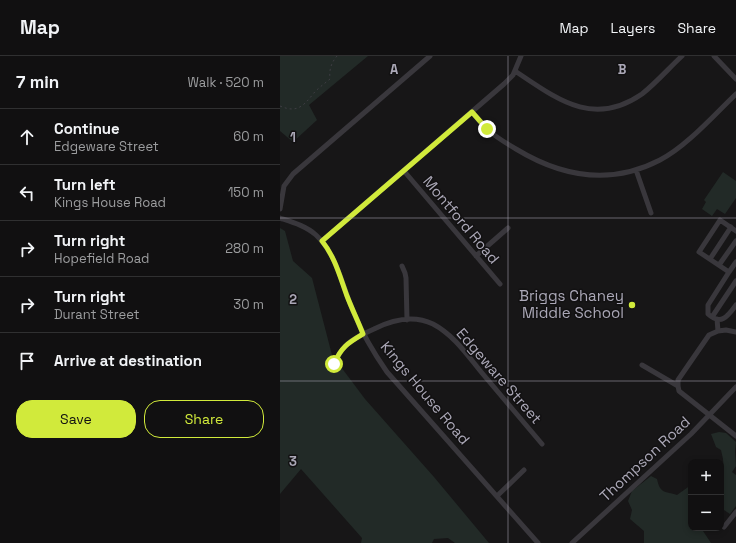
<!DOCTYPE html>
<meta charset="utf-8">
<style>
:root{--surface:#111011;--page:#1e1e1f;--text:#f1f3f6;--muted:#9c9d9f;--line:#303031;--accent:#d1ea3b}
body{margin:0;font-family:"Space Grotesk",sans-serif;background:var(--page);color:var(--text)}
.controls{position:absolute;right:12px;bottom:12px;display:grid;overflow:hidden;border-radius:8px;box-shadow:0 2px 6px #0003}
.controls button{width:36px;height:36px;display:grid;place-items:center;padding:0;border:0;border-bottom:1px solid var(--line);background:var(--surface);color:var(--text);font:20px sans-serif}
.stop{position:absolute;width:12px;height:12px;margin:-9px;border:3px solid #d1ea3b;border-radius:50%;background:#fff}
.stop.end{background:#d1ea3b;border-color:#fff;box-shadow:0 1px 4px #0008}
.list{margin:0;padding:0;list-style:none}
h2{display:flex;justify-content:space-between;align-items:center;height:52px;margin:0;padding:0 16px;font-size:17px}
h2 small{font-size:13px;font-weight:400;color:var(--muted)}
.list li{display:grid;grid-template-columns:26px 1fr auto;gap:12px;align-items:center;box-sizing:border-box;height:56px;padding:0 16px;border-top:1px solid var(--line)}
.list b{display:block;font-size:15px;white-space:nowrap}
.list p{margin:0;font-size:13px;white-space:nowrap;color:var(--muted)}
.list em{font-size:13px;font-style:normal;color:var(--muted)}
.actions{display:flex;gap:8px;padding:12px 16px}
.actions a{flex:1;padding:9px 0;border:1px solid var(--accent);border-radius:16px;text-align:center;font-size:14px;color:var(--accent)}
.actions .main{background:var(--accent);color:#111}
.icon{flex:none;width:22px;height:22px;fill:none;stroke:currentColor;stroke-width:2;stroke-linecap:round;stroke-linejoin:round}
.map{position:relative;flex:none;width:456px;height:487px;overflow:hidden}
header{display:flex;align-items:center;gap:24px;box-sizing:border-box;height:56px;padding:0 20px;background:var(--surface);border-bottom:1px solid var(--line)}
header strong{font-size:19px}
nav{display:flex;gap:22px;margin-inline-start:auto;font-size:14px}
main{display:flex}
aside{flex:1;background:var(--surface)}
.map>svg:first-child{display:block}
.green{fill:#222a27}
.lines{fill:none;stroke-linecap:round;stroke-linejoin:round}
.path{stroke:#3e3d43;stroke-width:1;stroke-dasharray:2 3;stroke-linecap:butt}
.minor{stroke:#39373c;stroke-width:5}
.route{stroke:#d1ea3b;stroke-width:5}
.grid{fill:none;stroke:#aba8b7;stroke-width:1;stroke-opacity:0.55}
.poi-dot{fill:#d1ea3b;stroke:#121112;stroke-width:1.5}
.labels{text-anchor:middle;stroke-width:3;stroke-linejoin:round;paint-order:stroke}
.street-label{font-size:15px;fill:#aba8b7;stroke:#121112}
.poi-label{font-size:15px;fill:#aba8b7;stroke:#121112;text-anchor:end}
.grid-label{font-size:13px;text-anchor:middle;font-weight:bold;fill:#aba8b7;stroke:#121112;stroke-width:3;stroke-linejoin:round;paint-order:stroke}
</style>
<header>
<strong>Map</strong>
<nav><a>Map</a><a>Layers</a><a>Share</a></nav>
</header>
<main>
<aside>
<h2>7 min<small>Walk · 520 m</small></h2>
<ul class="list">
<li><svg class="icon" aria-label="ahead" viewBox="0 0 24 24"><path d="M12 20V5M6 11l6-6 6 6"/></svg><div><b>Continue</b><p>Edgeware Street</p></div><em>60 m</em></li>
<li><svg class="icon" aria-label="left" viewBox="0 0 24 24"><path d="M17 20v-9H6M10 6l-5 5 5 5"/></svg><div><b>Turn left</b><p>Kings House Road</p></div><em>150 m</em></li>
<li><svg class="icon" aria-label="right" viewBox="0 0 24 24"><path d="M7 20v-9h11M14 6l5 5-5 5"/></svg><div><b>Turn right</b><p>Hopefield Road</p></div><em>280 m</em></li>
<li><svg class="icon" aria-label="right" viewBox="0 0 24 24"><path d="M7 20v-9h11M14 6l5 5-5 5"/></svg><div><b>Turn right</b><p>Durant Street</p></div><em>30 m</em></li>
<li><svg class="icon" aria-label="arrive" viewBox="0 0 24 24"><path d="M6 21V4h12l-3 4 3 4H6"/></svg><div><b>Arrive at destination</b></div></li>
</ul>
<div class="actions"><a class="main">Save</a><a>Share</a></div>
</aside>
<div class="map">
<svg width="456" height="487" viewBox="0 0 456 487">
<rect width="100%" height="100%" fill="#171617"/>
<path class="green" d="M0,0H88L29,49L37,64L13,86L0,75Z
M443,116L456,125V142L445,158L437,153L432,160L422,153L426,146L424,144Z
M0,172L5,175L13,205L32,222L52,299L85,343L154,421L209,487H175L168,482L154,483L152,487H81L82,482L21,413L0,438Z
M439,376L446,377L456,386L455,395L456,410L452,416L456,419V450L450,458L441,452V416L444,414L443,403L441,394L436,391L431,378Z
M371,420L377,423C380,438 385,435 397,439L411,429V472H421L431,487H364V475L350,463L352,454L348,445L352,435Z"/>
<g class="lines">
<path class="path" d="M0,50C16,57 23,51 33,38C37,33 44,28 50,23C49,14 51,7 57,0"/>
<path class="minor" d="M434,0L456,23
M235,15C277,43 313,72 362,38C376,27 389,12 402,0
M192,56C197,62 202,69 208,74C217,82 226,87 236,93C282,121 330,130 380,104C407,90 434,59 456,38
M356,114L371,157
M124,115L220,228
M0,153L4,130L13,118L150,0
M0,162C12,166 26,170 36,179C57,199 62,229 73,255C82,277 93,296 107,316L258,487
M456,175L440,164L419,196L449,216L456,206
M42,185L224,28L233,19L241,0
M196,200L228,172
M430,203L451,171
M439,209L456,185
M122,210L125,217L126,222L127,264
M449,216L428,249V258C441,270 448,260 456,249
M432,261L456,225
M437,263L438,275L429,279L398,324V330L399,335L456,380
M438,275L446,274L456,276
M54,308C63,287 74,282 94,273C112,264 134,259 153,268C174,279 188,300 202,317C222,341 242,364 262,388
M362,309L398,330
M217,440L244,414
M444,471L456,456
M292,487L411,378L456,331"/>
</g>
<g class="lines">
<path class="route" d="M54,308C61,291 68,287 83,278C78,265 72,253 67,240C60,221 55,201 42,185L192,56L207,73"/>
</g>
<path class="grid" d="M228,0V487M0,162H456M0,325H456"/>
<circle class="poi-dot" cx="352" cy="249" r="4"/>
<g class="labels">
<g class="street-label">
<text transform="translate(181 164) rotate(50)" y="5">Montford Road</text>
<text transform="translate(219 320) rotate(49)" y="5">Edgeware Street</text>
<text transform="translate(145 337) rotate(50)" y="5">Kings House Road</text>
<text transform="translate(365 403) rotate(-43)" y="5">Thompson Road</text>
</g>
<g class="poi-label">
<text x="344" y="245">Briggs Chaney<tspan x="344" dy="17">Middle School</tspan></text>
</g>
</g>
<g class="grid-label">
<text x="114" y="18">A</text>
<text x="342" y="18">B</text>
<text x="13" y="86">1</text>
<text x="13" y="248">2</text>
<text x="13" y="410">3</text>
</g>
</svg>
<div class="controls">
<button>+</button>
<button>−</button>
</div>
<div class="stop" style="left:54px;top:308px"></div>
<div class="stop end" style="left:207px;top:73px"></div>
</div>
</main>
